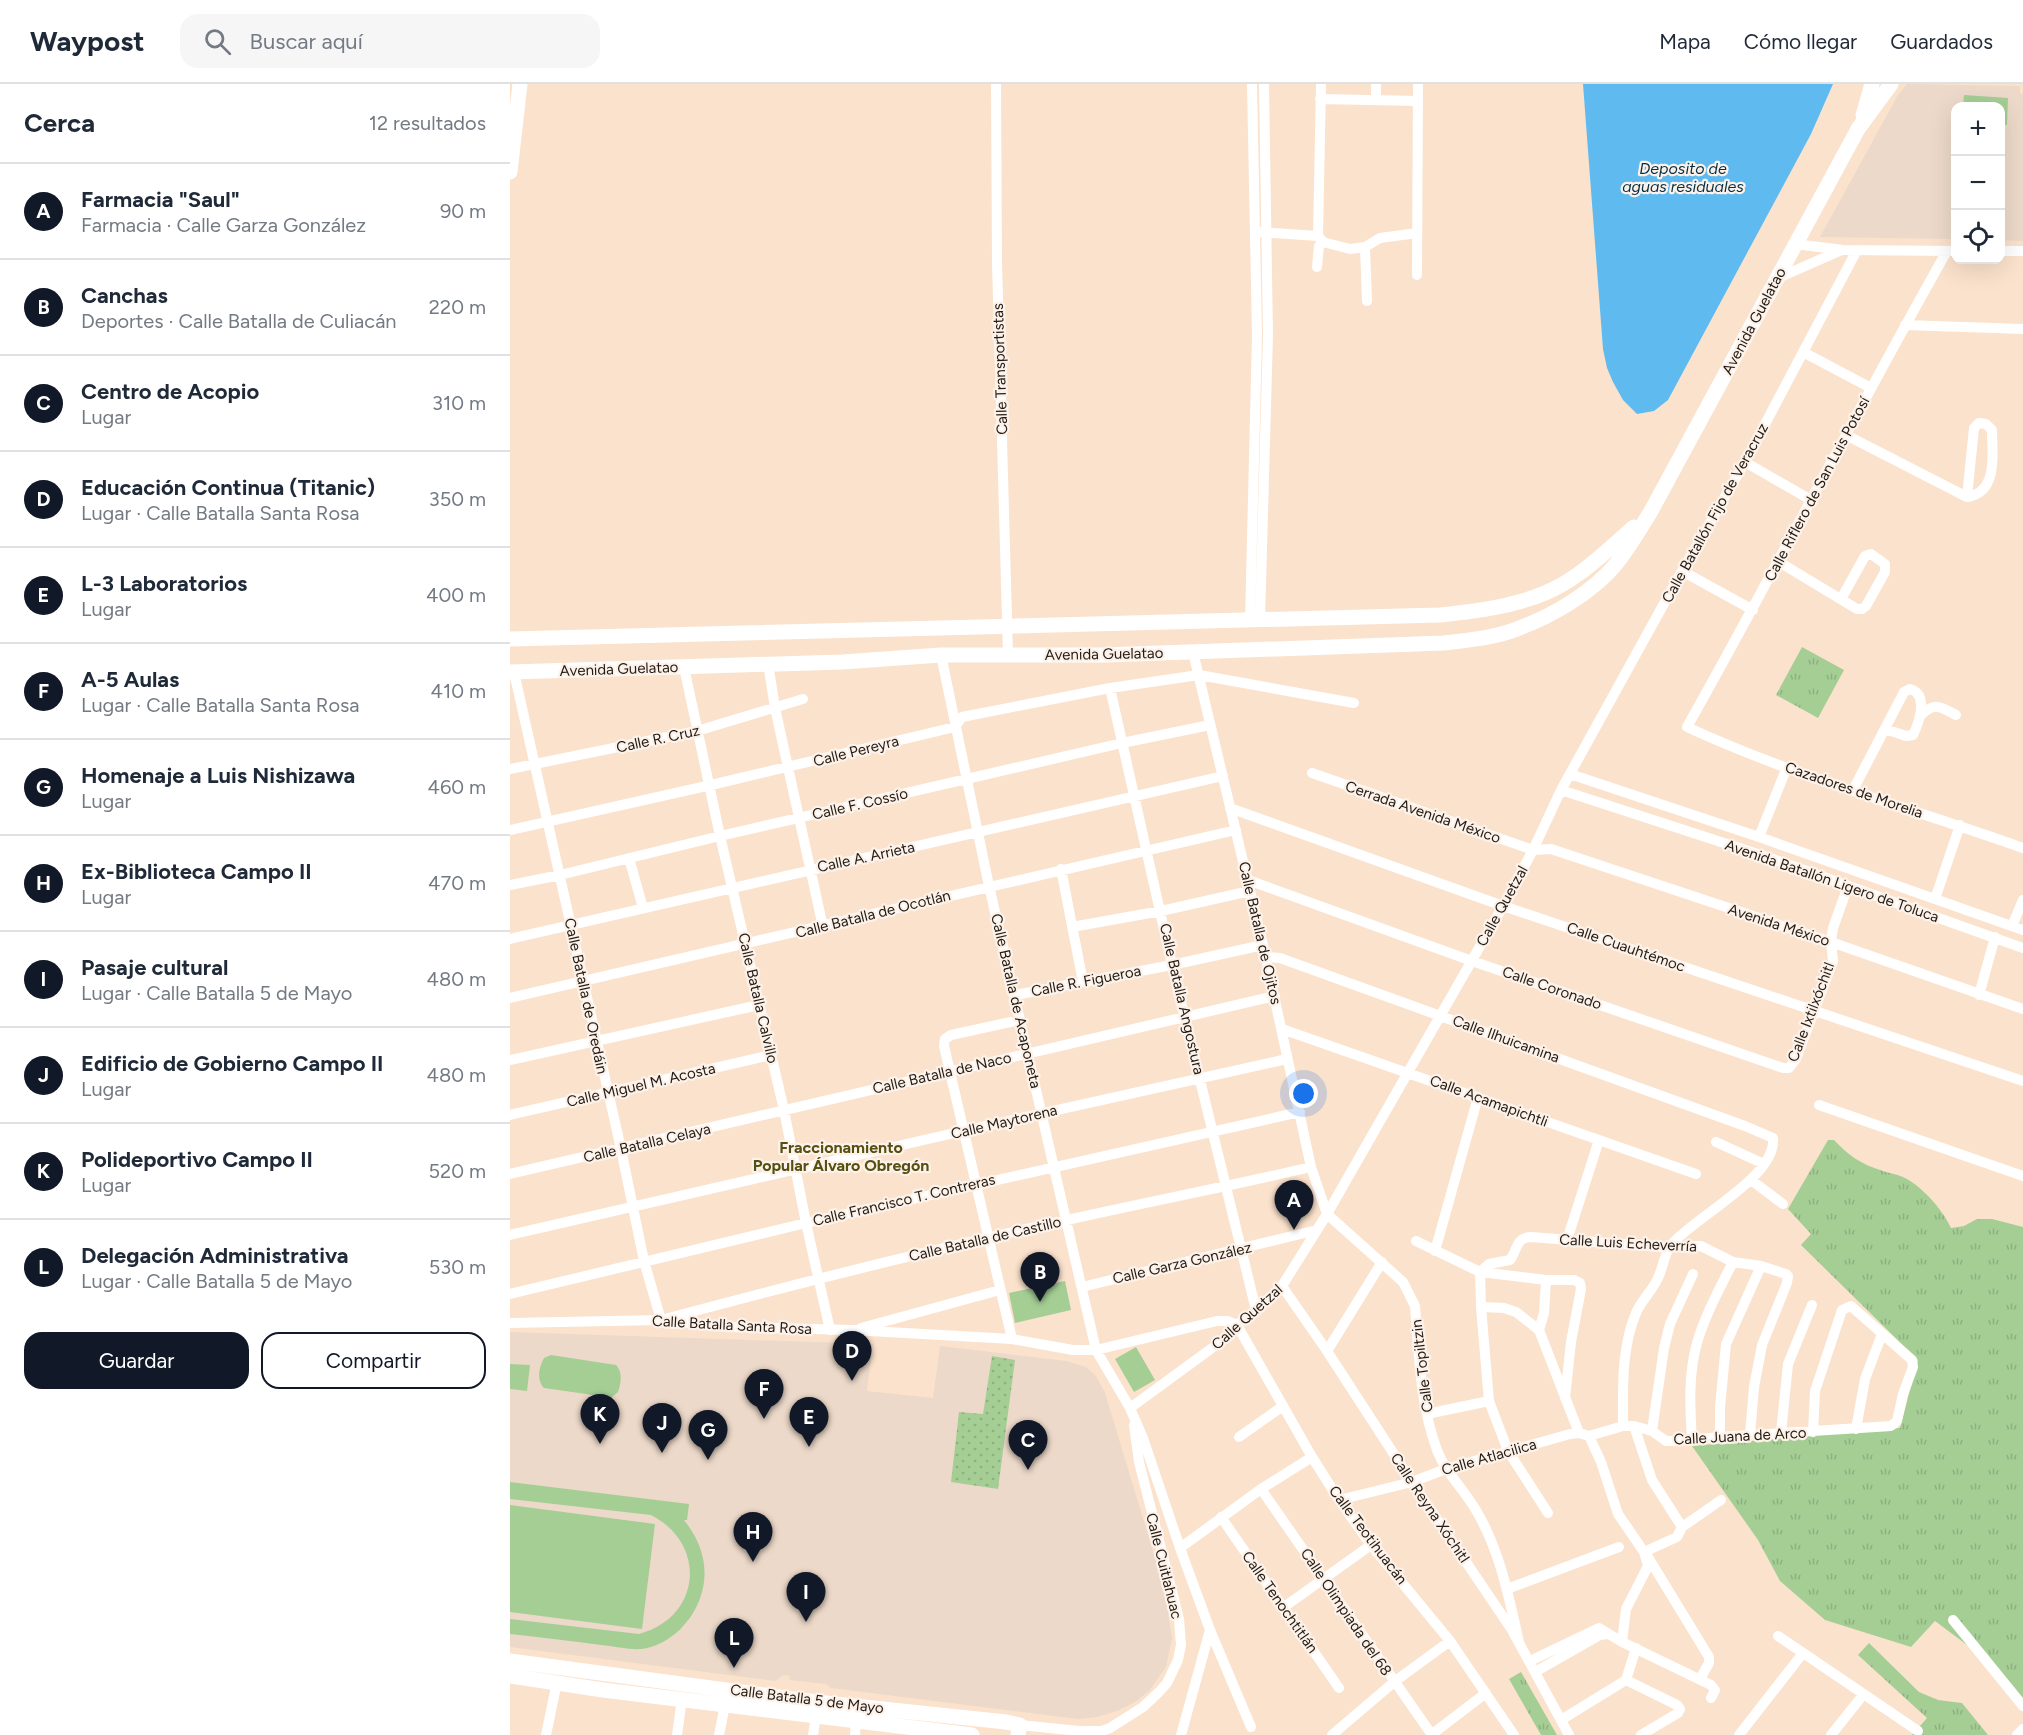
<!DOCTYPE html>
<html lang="es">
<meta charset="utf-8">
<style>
:root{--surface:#fff;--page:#f6f6f7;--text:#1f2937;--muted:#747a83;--line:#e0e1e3;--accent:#111827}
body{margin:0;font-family:Figtree,sans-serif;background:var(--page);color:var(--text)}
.controls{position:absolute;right:18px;top:18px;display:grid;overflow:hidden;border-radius:12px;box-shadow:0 6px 24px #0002}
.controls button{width:54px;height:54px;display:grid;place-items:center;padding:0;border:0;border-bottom:2px solid var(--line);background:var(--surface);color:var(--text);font:30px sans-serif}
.you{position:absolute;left:794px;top:1010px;width:21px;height:21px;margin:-15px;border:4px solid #fff;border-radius:50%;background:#1a73e8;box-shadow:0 0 0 9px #1a73e833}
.badge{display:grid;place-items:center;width:39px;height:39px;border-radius:50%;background:var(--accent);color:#fff;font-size:20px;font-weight:700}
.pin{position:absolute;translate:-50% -50px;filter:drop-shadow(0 2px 3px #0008)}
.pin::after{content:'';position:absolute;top:32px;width:21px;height:18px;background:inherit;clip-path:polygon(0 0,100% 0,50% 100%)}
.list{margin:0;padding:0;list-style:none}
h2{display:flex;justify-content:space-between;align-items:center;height:78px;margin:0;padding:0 24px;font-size:26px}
h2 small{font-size:20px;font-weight:400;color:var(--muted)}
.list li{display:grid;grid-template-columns:39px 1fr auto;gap:18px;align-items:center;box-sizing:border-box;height:96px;padding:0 24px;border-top:2px solid var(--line)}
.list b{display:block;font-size:22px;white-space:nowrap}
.list p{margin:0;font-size:20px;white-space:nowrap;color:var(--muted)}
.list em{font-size:20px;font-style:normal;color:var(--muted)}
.actions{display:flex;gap:12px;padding:18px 24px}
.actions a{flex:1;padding:14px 0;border:2px solid var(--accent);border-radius:18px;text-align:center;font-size:21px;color:var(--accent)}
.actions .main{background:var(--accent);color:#fff}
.icon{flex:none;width:33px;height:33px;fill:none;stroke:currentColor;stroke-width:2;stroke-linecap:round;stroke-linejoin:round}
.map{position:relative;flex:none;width:1513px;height:1651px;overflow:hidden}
header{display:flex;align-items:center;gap:36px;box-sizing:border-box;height:84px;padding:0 30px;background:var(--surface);border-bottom:2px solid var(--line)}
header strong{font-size:28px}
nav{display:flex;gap:33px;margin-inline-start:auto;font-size:21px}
.search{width:420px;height:54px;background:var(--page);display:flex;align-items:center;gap:15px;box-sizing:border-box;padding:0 21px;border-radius:18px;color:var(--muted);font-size:22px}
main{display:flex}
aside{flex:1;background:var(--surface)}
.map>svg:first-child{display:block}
.education{fill:#ecd9c9}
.grass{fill:url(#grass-tufts)}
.garden{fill:url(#garden-dots)}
.pitch{fill:#a5ce95}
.water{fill:#5fbaf0}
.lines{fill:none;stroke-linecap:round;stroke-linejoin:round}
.street{stroke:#fff;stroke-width:10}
.secondary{stroke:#fff;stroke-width:15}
.labels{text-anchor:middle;stroke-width:4.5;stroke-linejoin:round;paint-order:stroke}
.street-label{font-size:15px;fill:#231b13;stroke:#fcf2ea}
.water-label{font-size:16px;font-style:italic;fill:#052f44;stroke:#fcf2ea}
.neighbourhood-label{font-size:16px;font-weight:bold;fill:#555012;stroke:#fcf2ea}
</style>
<header>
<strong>Waypost</strong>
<div class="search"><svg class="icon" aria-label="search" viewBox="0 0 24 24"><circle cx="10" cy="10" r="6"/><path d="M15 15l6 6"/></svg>Buscar aquí</div>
<nav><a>Mapa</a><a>Cómo llegar</a><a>Guardados</a></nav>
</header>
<main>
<aside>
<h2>Cerca<small>12 resultados</small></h2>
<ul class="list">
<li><span class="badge">A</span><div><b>Farmacia &quot;Saul&quot;</b><p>Farmacia · Calle Garza González</p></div><em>90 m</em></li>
<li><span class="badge">B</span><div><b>Canchas</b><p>Deportes · Calle Batalla de Culiacán</p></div><em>220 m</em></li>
<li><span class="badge">C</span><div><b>Centro de Acopio</b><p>Lugar</p></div><em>310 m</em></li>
<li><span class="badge">D</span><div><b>Educación Continua (Titanic)</b><p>Lugar · Calle Batalla Santa Rosa</p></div><em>350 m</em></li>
<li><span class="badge">E</span><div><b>L-3 Laboratorios</b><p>Lugar</p></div><em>400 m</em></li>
<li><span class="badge">F</span><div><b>A-5 Aulas</b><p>Lugar · Calle Batalla Santa Rosa</p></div><em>410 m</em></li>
<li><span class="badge">G</span><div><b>Homenaje a Luis Nishizawa</b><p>Lugar</p></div><em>460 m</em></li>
<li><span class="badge">H</span><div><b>Ex-Biblioteca Campo II</b><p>Lugar</p></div><em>470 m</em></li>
<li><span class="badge">I</span><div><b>Pasaje cultural</b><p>Lugar · Calle Batalla 5 de Mayo</p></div><em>480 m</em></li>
<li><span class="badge">J</span><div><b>Edificio de Gobierno Campo II</b><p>Lugar</p></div><em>480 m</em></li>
<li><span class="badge">K</span><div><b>Polideportivo Campo II</b><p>Lugar</p></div><em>520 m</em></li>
<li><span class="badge">L</span><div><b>Delegación Administrativa</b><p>Lugar · Calle Batalla 5 de Mayo</p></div><em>530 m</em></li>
</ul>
<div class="actions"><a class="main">Guardar</a><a>Compartir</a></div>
</aside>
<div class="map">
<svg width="1513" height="1651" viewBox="0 0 1513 1651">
<defs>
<pattern id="grass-tufts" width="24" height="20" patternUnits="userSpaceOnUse" patternTransform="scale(1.5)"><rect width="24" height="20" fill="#a5ce95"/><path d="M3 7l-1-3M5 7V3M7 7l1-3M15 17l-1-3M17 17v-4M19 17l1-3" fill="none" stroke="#8eb080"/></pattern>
<pattern id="garden-dots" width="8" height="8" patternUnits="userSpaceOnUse" patternTransform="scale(1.5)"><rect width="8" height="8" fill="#a5ce95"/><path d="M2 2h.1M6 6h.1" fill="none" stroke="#8eb080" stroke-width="1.8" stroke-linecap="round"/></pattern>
</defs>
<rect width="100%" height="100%" fill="#fbe2cc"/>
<path class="education" d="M1397,0L1510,2V10L1513,9V157L1491,156L1490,22H1446L1445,155L1310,153L1388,11Z
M0,1248L363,1260L357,1307L423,1314L430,1262L556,1277L576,1283L586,1292L595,1309L655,1507L662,1554L656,1583L639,1607L625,1618L607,1627L587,1633L568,1635L321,1604L316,1600L279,1596L280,1592L273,1591L266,1597L0,1563Z"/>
<path class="grass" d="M1292,563L1334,586L1308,634L1266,611Z
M1318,1056H1324C1338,1071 1351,1080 1370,1086C1378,1089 1386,1090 1393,1093C1411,1101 1433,1126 1441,1144L1454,1142L1467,1135H1482L1513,1143V1616L1481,1579L1425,1537L1401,1563L1315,1536L1270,1497L1248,1456L1182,1362L1390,1344L1408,1276L1291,1161L1301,1150L1278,1125Z
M1359,1559L1409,1608L1428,1616L1452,1619L1478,1651H1402L1417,1634L1348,1571Z
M1011,1588L1047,1651H1031L999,1595Z"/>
<path class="garden" d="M482,1272L505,1276L488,1405L441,1398L449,1328L473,1330Z"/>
<path class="pitch" d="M1454,11L1498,14L1497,41L1491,40L1490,22H1453Z
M555,1197L561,1226L505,1239L499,1209Z
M626,1263L645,1296L624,1308L605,1275Z
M41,1271L106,1281C113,1288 111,1299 108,1308L102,1313H97L34,1304C26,1296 29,1283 34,1274Z
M0,1280L20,1281L17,1307L0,1305Z
M0,1398L179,1420L177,1436H174C191,1457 199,1482 192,1508C185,1535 161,1561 132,1565C119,1566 104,1562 91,1561C61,1557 30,1553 0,1550V1535L129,1550C191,1534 198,1460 141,1431L0,1415Z
M0,1421L145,1440L132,1545L0,1528Z"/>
<path class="water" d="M1073,0H1323L1301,50L1158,316L1144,327L1127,330L1113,316L1103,298L1097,284L1093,265Z"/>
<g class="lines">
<path class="street" d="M486,0L487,179L498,570
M810,15L908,17
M866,16V0
M750,148L808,152
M813,158L840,165L855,163
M1285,160L1333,166L1446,167
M1437,167C1348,324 1266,485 1177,643C1285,693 1401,724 1513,764
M1490,167H1513
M807,183L809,162L813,158L808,152L811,0
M907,191L908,0
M1268,194L1332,166
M857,217L855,163L870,154L907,149
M1395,241L1513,245
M1293,268L1361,304
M1336,351L1457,413C1489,408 1482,369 1482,346L1476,340L1469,339L1464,344L1457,413
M1235,378L1301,416
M1269,478L1347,525H1352L1356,522L1375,488V480L1361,470L1355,472L1331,515
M1172,487L1243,526
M740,536L747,251L742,0
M750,536L758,251L754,0
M683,568L753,861L801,1083L817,1130L893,1198L905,1222C909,1271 910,1320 927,1366C936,1390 955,1406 967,1428C990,1467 999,1514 1009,1558
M431,571L479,802L586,1266L620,1324L633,1354L670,1464L700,1546L741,1643
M258,579L265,624L313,843
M174,583L210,752L274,1026L296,1139L320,1246
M4,588L111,1065L134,1177L151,1236C285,1200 420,1166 557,1136C638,1118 720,1102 801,1083
M600,604L662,881L746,1226
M1410,632C1424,618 1429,622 1446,631
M0,685L187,647L293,615
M802,689L1023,766L1041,765L1321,858L1513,925
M1060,690L1249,753L1513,846
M1051,706L1257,773L1513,864
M1343,706L1394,608L1400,605C1419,610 1409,639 1403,651L1396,652L1375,645
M720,724L993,822L1513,997
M0,746L201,701L445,643L452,633L600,604L689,591L844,619
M1249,753L1277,683
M119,774L133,824
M551,785L573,898
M738,796L962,877L1273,984H1279L1286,975L1323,877L1321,858L1323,844L1338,802
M0,801L50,791L210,752L612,659L700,641
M1425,815L1450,741
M1502,842L1513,816
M562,843L651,827L740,807
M0,855L713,692
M755,873L770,874L1235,1042L1263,1054C1267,1093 1184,1133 1161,1161C1154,1170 1153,1184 1148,1194C1142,1207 1131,1217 1126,1229C1111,1265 1113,1304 1113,1342
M505,911L662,881L753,861
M1469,911L1485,853
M0,914C242,860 483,800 726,746
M772,945L1186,1090
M0,976L249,921
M1309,1021L1513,1092
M0,1031L261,971
M1206,1058L1254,1080
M0,1090L765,912
M1241,1096L1273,1120
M0,1151L453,1047L777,975
M1057,1156L1089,1056
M906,1157L970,1188L1036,1196H1064L1070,1199L1071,1205L1061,1258L1055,1314
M925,1167L968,1013
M970,1188L979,1180L1000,1176C1007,1167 1006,1153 1021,1153L1151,1163L1191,1162L1223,1178L1251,1182L1276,1190L1278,1192L1277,1199L1252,1261L1244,1303L1240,1351
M970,1188L971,1223L979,1317L998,1367L1038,1429
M772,1202L817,1267L902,1398L1002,1546L1059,1651
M572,1203L807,1146
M0,1210L296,1139L790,1028
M971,1223L994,1224L1006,1228L1029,1246L1069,1349
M0,1239L151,1236L220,1243L342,1246L502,1255L563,1266H586L707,1237H718L727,1241L802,1373L829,1416L861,1461L940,1557L1004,1651
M351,1244L490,1206
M1029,1246L1034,1229L1036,1196
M502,1255L434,962L435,955L441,951L510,936
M817,1267L872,1178
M620,1324L713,1256L727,1241L746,1226L772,1202L817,1130L993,822L1023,766L1051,706L1172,487L1235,378L1347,166
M917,1330L979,1317
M1124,1342L1142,1396L1172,1443
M1346,1345L1355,1295L1372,1250
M1142,1347L1154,1264L1160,1240L1183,1190
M1271,1349L1278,1280L1302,1221
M1079,1352L1091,1378L1108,1430L1134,1468L1138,1482L1116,1525L1112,1558
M729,1353L773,1322
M1210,1353V1323L1216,1260L1251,1182
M1182,1357C1180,1324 1178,1291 1187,1259C1195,1231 1210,1204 1223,1178
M751,1405L922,1651
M829,1416L902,1398L936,1385L1060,1350L1069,1349L1079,1352L1113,1342H1124L1142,1347L1156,1357H1167L1210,1353L1381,1342L1387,1337L1393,1310L1403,1283L1402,1276L1341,1222L1332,1226L1305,1307L1303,1348
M711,1433L829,1604
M670,1464L751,1405L802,1373
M1134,1468L1167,1453L1172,1443L1211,1416
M1138,1473L1199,1573V1579L1190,1595
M997,1505L1109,1463
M774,1523L861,1461
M1443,1536L1513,1622
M1268,1552L1408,1647
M1020,1577L1089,1544L1112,1558L1201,1601L1205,1606L1201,1614
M1025,1588L1090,1551L1097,1550
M1116,1596L1167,1621L1170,1625L1168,1629L1131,1651
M1116,1596L1126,1564
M1051,1636L1116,1596
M510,1641L579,1648
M573,1647H592L600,1644L633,1623L649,1608L657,1599L668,1576L671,1561L669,1535L629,1378L624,1341
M36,1651L47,1598
M167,1651L172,1615
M209,1651L215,1621
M303,1651L306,1632
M345,1651L346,1637
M671,1651L700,1546
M822,1651L884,1598L940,1557
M921,1651L976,1609
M1229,1651L1293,1569
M1321,1651L1353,1611
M1507,1651L1513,1645"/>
<path class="secondary" d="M1353,31L1362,0
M0,88L10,0
M0,555L930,531C965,527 1002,523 1035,509C1069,495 1096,467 1124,443
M0,588L332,578L431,571H595L934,559C958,556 984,554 1007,545C1042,532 1082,509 1106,480C1119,464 1129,446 1140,429L1348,45L1381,0
M0,1577L306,1618L496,1638L510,1641L508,1651
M0,1592L93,1606L462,1651"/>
</g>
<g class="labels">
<g class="street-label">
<text transform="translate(1244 237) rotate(-62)" y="5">Avenida Guelatao</text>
<text transform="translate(490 285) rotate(-92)" y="5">Calle Transportistas</text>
<text transform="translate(1307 405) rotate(-62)" y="5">Calle Riflero de San Luis Potosí</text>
<text transform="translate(1205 429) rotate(-61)" y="5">Calle Batallón Fijo de Veracruz</text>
<text transform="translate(594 570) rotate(-1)" y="5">Avenida Guelatao</text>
<text transform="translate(109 585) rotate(-2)" y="5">Avenida Guelatao</text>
<text transform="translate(148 655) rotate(-12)" y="5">Calle R. Cruz</text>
<text transform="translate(346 667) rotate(-14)" y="5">Calle Pereyra</text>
<text transform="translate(1344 706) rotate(19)" y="5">Cazadores de Morelia</text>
<text transform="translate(350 720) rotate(-13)" y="5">Calle F. Cossío</text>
<text transform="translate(913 728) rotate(19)" y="5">Cerrada Avenida México</text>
<text transform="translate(356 773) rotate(-12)" y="5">Calle A. Arrieta</text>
<text transform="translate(1322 797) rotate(19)" y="5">Avenida Batallón Ligero de Toluca</text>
<text transform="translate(992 822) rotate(-61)" y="5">Calle Quetzal</text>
<text transform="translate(363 830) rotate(-14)" y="5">Calle Batalla de Ocotlán</text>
<text transform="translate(1269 841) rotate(18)" y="5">Avenida México</text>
<text transform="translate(750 849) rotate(77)" y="5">Calle Batalla de Ojitos</text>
<text transform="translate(1116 863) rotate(19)" y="5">Calle Cuauhtémoc</text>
<text transform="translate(576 897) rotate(-11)" y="5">Calle R. Figueroa</text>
<text transform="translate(1042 904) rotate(19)" y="5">Calle Coronado</text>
<text transform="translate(76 912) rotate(78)" y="5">Calle Batalla de Oredáin</text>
<text transform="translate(248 914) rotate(77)" y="5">Calle Batalla Calvillo</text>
<text transform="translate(672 915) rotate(77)" y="5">Calle Batalla Angostura</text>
<text transform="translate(506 917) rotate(77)" y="5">Calle Batalla de Acaponeta</text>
<text transform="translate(1301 928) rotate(-69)" y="5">Calle Ixtilxóchitl</text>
<text transform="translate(996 955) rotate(20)" y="5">Calle Ilhuicamina</text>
<text transform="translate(432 989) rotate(-13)" y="5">Calle Batalla de Naco</text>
<text transform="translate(131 1001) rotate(-13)" y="5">Calle Miguel M. Acosta</text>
<text transform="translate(979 1017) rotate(20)" y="5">Calle Acamapichtli</text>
<text transform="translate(494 1038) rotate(-13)" y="5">Calle Maytorena</text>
<text transform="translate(137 1059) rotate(-13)" y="5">Calle Batalla Celaya</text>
<text transform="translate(394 1116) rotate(-13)" y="5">Calle Francisco T. Contreras</text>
<text transform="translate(475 1155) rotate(-13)" y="5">Calle Batalla de Castillo</text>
<text transform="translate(1118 1159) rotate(3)" y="5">Calle Luis Echeverría</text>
<text transform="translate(672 1179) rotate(-13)" y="5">Calle Garza González</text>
<text transform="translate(737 1233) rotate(-42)" y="5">Calle Quetzal</text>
<text transform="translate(222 1241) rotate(3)" y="5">Calle Batalla Santa Rosa</text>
<text transform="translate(912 1282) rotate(-97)" y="5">Calle Topiltzin</text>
<text transform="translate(1230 1352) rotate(-3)" y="5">Calle Juana de Arco</text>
<text transform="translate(979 1373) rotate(-16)" y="5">Calle Atlacilica</text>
<text transform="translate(920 1424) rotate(56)" y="5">Calle Reyna Xóchitl</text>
<text transform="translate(858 1451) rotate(53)" y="5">Calle Teotihuacán</text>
<text transform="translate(654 1482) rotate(76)" y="5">Calle Cuitlahuac</text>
<text transform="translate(770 1518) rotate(55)" y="5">Calle Tenochtitlán</text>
<text transform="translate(836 1528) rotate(56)" y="5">Calle Olimpiada del 68</text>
<text transform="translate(297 1615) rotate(7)" y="5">Calle Batalla 5 de Mayo</text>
</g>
<g class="water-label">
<text x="1173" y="90">Deposito de<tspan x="1173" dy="18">aguas residuales</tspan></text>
</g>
<g class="neighbourhood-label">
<text x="331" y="1069">Fraccionamiento<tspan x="331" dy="18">Popular Álvaro Obregón</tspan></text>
</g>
</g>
</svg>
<div class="controls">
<button>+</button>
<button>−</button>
<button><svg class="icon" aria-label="locate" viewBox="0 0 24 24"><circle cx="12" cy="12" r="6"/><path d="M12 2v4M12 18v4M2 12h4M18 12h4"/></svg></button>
</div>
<div class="you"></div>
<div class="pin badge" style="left:784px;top:1146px">A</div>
<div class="pin badge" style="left:530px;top:1218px">B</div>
<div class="pin badge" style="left:518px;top:1386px">C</div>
<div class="pin badge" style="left:342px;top:1297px">D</div>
<div class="pin badge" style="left:299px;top:1363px">E</div>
<div class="pin badge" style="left:254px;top:1335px">F</div>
<div class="pin badge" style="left:198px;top:1376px">G</div>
<div class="pin badge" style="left:243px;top:1478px">H</div>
<div class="pin badge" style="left:296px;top:1538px">I</div>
<div class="pin badge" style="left:152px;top:1369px">J</div>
<div class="pin badge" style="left:90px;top:1360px">K</div>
<div class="pin badge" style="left:224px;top:1584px">L</div>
</div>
</main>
